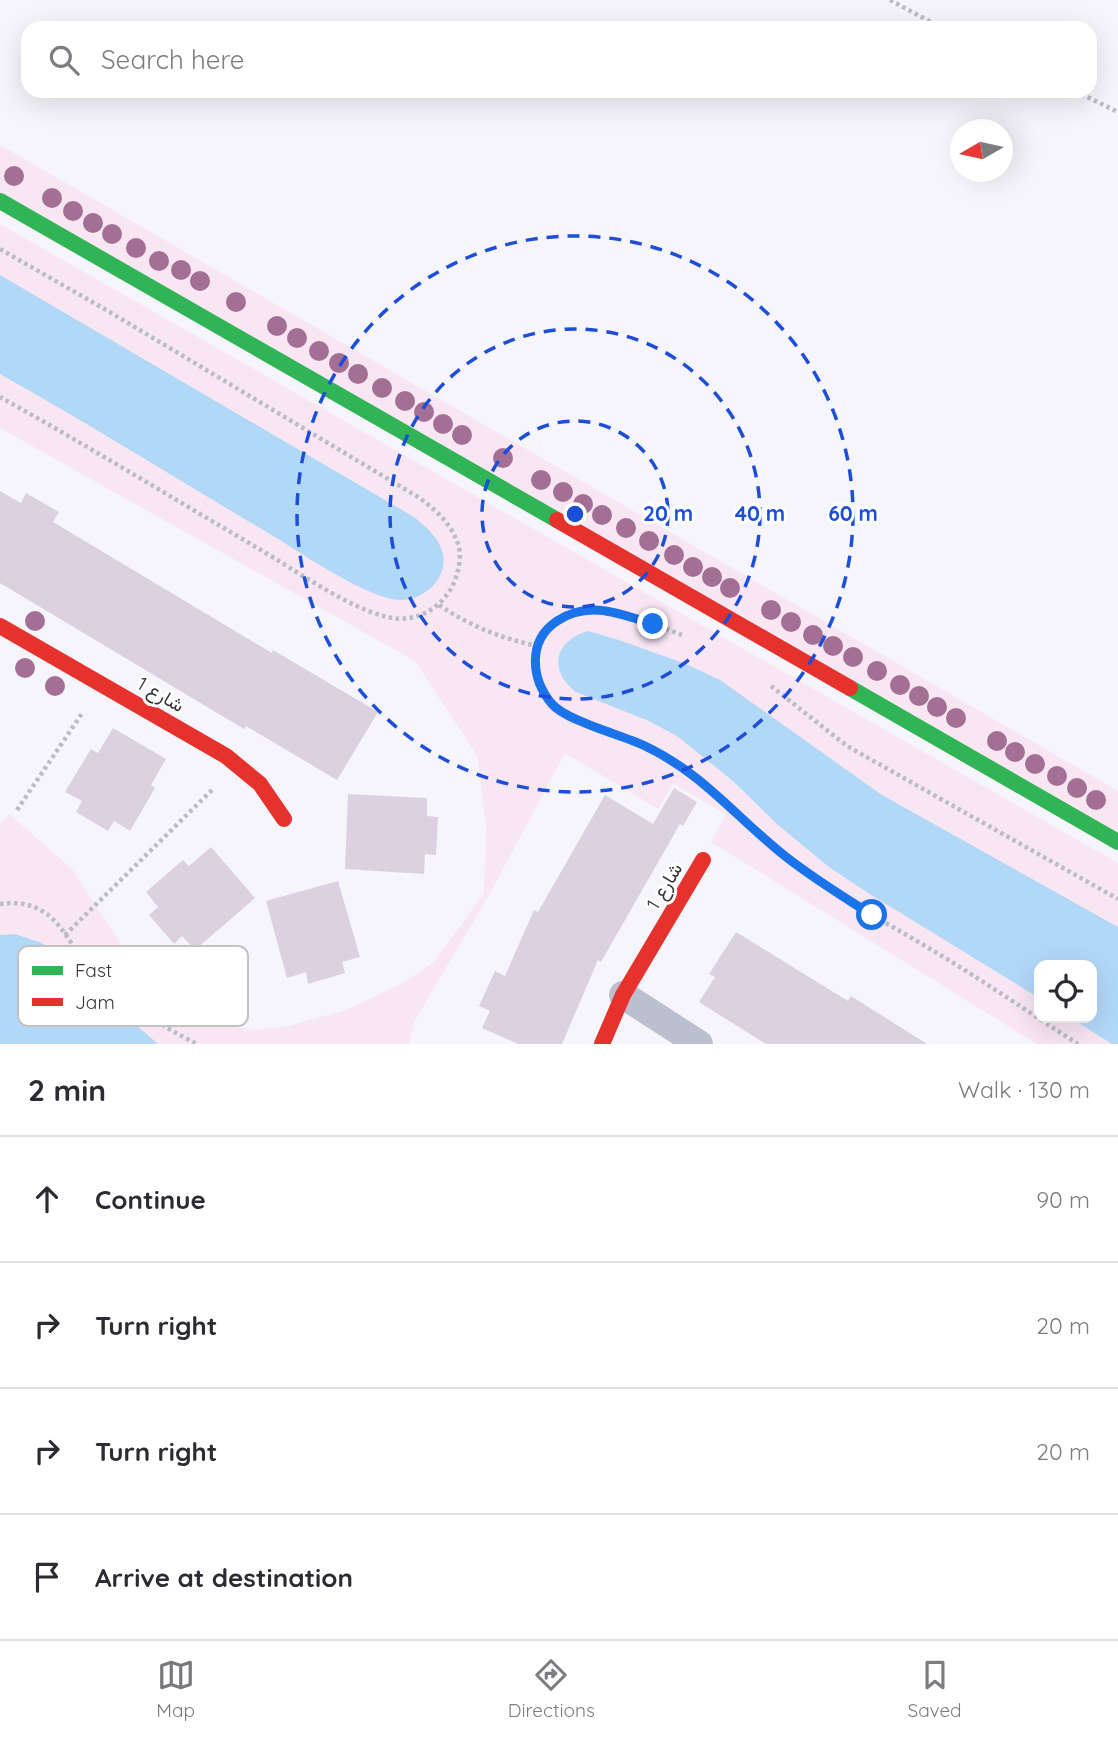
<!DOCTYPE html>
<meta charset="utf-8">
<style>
:root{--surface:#fff;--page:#f2f2f3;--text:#2b2b33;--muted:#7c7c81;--line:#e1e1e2;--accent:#78777c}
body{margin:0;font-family:Quicksand,Vazirmatn,sans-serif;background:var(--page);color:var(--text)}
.controls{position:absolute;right:21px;bottom:21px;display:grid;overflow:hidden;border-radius:14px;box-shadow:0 7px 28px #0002}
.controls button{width:63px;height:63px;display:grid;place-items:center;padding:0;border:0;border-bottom:2px solid var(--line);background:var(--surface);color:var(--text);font:35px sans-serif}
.compass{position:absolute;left:950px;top:119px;width:63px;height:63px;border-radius:50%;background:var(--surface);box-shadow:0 7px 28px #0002;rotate:261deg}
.stop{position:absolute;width:21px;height:21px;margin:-16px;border:5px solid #1a73e8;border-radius:50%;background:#fff}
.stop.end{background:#1a73e8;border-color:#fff;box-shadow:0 2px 7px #0008}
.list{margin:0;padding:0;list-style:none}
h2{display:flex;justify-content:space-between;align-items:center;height:91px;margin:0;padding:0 28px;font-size:30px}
h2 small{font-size:23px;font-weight:400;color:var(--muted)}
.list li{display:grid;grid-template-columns:46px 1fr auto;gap:21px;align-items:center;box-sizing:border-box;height:126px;padding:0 28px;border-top:2px solid var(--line)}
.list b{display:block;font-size:26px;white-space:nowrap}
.list em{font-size:23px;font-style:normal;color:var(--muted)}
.icon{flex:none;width:38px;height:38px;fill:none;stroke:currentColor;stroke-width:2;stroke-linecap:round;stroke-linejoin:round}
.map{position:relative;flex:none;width:1118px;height:1044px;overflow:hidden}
.search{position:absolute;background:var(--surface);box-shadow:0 7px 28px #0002;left:21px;right:21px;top:21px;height:77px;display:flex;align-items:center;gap:18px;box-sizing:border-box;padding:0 24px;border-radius:21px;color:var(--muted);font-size:26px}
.sheet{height:595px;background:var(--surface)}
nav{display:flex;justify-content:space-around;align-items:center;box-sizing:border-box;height:98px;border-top:2px solid var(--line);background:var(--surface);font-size:19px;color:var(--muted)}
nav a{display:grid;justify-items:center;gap:4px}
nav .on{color:var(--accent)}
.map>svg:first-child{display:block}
.green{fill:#f8e6f2;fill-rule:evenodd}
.water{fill:#b2d8f8}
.building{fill:#dcd1e0}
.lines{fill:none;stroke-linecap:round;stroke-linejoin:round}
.path{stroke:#babcc7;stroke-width:4.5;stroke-dasharray:3.5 3.5;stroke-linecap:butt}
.street{stroke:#bbc0d0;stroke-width:28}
.fast{stroke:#30b455;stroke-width:16}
.jam{stroke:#e5322d;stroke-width:16}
.tree{fill:#a46f95}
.route{stroke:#1a73e8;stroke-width:9}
.ring{fill:none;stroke:#1d4ed8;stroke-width:3.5;stroke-dasharray:12 9}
.labels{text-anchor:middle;stroke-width:6;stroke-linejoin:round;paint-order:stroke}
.street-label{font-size:19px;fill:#343338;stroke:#fff}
.key{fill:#fff;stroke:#c2c2c3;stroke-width:2}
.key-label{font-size:19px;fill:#343338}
.centre{fill:#1d4ed8;stroke:#fff;stroke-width:3.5}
.ring-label{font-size:21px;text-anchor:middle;font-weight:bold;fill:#1d4ed8;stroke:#fff;stroke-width:6;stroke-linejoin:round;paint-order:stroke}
</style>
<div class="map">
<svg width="1118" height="1044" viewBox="0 0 1118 1044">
<rect width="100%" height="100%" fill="#f6f5fb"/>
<path class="green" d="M0,145L1118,791V842L0,201Z
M0,224L1118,863V1044H1037L711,842L726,814L673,784L658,809L565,753L489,895L414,1022L409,1044H158L43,943L15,934L0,935V824L9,814L72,869L134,964L168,997L205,1018L250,1030L284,1027L346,1010L405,982L434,962L484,893L486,827L477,755L415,661L0,428ZM1039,965H1092V1018H1039Z"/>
<path class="water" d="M0,275L414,517C426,527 439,537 443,554C448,582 418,605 392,599C360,593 304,555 275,537C183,483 93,426 0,374Z
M588,631L622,641L686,664L720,680L882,795L1118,927V1044H1112L1071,1018H1092V965H1039V998L868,893L829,867L777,824L733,781L677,736L649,721L576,692C548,671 554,641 588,631Z
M15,934L42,943L158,1044H0V935Z"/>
<path class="building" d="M0,491L21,503L26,493L59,512L53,522L272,653L273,650L378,712L337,780L246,726L244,729L0,583Z
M113,728L166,759L151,785L155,788L130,831L114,821L108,831L76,812L82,801L65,792L91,749L98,753Z
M674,788L697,802L683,826L680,824L601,962L598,960L562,1044H518L482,1028L490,1011L479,1006L495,971L505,976L534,910L538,912L605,795L653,824Z
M348,794L427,798V816L438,817L436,855L425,854L424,874L345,869Z
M211,847L255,898L195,950L182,936L174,944L149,915L158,907L146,892L183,860L189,866Z
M338,881L360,957L342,962L345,973L308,984L306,972L287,978L266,901Z
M736,932L848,1001L851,996L927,1044H766L699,1002L715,977L709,974Z"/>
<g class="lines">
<path class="path" d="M890,0L942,28
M1075,91L1118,112
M0,249L108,311L418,497C435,509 451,523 458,544C461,552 460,562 458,570C451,603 420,625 387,617C349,608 296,571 261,550C174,499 88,446 0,397
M439,605C470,626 500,638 537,646
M682,635C658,626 631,613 606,610C549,601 511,659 552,705C567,721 599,727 619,735C642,744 665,755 685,768C713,786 736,812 760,835C779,851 798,866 818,880C853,905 890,925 927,947C978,977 1028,1012 1078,1044
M771,686L847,746L1118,899
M17,810L83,712
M0,904C15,902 29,903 42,911C62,922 72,948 87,964C118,998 157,1024 197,1044
M65,935L213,789"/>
<path class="street" d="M623,995L699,1044"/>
<path class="fast" d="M0,201L557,520
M850,688L1118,842"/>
<path class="jam" d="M557,520L850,688
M0,626L226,756L260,784L284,819
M602,1044L623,995L703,860"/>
</g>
<g class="tree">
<circle cx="14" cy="176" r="10"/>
<circle cx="52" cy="198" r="10"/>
<circle cx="73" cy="211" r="10"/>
<circle cx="93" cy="223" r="10"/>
<circle cx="112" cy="234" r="10"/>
<circle cx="136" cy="248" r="10"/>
<circle cx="159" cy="261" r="10"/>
<circle cx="181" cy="270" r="10"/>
<circle cx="200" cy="281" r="10"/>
<circle cx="236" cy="302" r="10"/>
<circle cx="277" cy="326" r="10"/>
<circle cx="297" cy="338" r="10"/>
<circle cx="319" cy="351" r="10"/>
<circle cx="339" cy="363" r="10"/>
<circle cx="358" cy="374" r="10"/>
<circle cx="382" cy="388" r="10"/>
<circle cx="405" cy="401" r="10"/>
<circle cx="424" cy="412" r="10"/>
<circle cx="443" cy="424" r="10"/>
<circle cx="462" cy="435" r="10"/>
<circle cx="503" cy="458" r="10"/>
<circle cx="541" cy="480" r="10"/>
<circle cx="563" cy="492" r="10"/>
<circle cx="583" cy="504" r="10"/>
<circle cx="602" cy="515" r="10"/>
<circle cx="626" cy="528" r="10"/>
<circle cx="649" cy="541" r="10"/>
<circle cx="674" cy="555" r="10"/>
<circle cx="693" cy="567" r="10"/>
<circle cx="712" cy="577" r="10"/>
<circle cx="730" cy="588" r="10"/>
<circle cx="771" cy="610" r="10"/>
<circle cx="35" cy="621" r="10"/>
<circle cx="791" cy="622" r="10"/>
<circle cx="813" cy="635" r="10"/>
<circle cx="833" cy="646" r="10"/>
<circle cx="853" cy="657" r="10"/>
<circle cx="25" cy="668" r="10"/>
<circle cx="877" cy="671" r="10"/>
<circle cx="900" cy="685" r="10"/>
<circle cx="55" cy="686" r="10"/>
<circle cx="919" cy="696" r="10"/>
<circle cx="937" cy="707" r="10"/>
<circle cx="956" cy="718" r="10"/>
<circle cx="997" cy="741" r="10"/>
<circle cx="1015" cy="752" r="10"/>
<circle cx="1035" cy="764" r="10"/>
<circle cx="1057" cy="776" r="10"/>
<circle cx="1077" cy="788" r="10"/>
<circle cx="1096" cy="800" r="10"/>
</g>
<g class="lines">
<path class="route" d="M653,624C620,614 589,600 557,621C527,641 531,679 552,704C565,720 621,735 643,745C701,772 732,813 780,852C809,876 841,895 872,915"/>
</g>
<g class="ring">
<circle cx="575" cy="514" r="93"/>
<circle cx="575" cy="514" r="185"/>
<circle cx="575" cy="514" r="278"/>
</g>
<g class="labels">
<g class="street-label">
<text transform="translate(161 694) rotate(30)" y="7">شارع 1</text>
<text transform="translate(664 886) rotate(-59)" y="7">شارع 1</text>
</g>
</g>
<rect x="18" y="946" width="230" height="80" rx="10" class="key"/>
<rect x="32" y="966" width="31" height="9" fill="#30b455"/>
<rect x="32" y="998" width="31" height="8" fill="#e5322d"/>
<g class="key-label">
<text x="75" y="977">Fast</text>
<text x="75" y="1009">Jam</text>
</g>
<circle cx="575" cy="514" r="10" class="centre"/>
<g class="ring-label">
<text x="668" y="521">20 m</text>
<text x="760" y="521">40 m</text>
<text x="853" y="521">60 m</text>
</g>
</svg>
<div class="controls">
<button><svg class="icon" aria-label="locate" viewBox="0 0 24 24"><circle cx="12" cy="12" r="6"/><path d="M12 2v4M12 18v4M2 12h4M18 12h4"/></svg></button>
</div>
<svg class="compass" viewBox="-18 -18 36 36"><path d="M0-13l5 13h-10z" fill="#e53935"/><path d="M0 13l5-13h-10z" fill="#7c7c81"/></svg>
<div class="stop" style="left:872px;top:915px"></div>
<div class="stop end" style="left:653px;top:624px"></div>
<div class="search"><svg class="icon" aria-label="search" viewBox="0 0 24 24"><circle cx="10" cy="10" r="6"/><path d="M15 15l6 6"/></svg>Search here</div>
</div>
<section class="sheet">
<h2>2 min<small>Walk · 130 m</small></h2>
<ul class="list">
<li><svg class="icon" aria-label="ahead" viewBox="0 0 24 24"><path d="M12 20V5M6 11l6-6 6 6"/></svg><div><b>Continue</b></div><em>90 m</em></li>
<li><svg class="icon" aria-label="right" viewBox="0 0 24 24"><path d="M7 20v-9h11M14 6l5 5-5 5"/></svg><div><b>Turn right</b></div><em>20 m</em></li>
<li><svg class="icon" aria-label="right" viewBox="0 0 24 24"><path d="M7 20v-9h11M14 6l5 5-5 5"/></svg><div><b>Turn right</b></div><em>20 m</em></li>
<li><svg class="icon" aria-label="arrive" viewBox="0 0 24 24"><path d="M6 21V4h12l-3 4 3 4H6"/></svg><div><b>Arrive at destination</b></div></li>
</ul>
</section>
<nav>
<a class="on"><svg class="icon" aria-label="map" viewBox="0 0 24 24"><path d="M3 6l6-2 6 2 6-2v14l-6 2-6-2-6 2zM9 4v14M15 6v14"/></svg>Map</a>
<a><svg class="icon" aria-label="directions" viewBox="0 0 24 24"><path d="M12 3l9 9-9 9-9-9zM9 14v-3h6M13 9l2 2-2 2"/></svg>Directions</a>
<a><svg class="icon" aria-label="saved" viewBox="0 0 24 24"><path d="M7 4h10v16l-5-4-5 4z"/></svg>Saved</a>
</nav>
